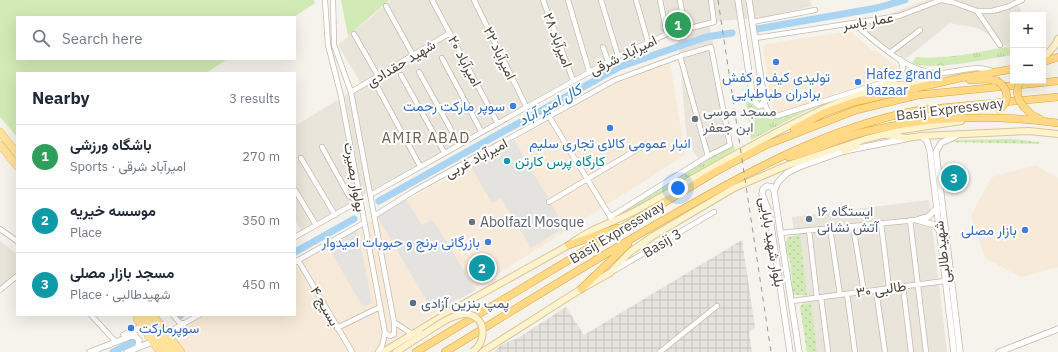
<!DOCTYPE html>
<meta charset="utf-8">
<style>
:root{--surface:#fff;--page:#f2f2f3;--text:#1f2937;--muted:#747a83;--line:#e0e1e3;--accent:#fc3f1d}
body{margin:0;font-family:"IBM Plex Sans",Vazirmatn,sans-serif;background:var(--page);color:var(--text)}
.controls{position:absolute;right:12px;top:12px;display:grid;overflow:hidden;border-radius:0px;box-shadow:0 4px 16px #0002}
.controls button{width:36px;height:36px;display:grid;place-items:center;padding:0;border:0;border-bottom:1px solid var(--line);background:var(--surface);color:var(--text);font:20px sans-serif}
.you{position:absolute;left:678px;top:188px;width:14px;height:14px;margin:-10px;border:3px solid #fff;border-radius:50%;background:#1a73e8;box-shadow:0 0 0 6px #1a73e833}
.badge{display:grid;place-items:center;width:26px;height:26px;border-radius:50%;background:var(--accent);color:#fff;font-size:13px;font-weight:700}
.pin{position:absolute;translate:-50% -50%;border:2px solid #fff;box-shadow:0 1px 4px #0006}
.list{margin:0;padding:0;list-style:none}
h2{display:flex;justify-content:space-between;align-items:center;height:52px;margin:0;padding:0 16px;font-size:17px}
h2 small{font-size:13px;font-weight:400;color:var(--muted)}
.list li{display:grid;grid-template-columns:26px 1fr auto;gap:12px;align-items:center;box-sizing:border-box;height:64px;padding:0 16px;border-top:1px solid var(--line)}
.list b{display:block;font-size:15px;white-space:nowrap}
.list p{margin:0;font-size:13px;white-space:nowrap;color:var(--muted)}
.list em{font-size:13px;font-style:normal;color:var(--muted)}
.icon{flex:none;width:22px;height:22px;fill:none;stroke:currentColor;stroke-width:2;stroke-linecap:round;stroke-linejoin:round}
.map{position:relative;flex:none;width:1058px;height:352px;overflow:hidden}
.search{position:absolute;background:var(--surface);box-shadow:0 4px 16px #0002;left:16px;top:16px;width:280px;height:44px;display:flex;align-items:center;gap:10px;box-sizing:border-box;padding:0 14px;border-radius:0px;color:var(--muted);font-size:15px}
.panel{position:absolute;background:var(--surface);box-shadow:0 4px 16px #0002;left:16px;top:72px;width:280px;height:244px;border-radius:0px}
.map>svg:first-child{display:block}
.residential{fill:#eae5da}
.commercial{fill:#f7ead8}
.industrial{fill:url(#industrial-grid)}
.grass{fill:url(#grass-tufts)}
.park{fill:url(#park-dots)}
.garden{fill:#d2eab5}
.parking{fill:#e5e3e0}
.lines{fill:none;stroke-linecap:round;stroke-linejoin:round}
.river{stroke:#a9d4f2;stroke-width:7}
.minor-casing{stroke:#c2bbae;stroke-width:6}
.tertiary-casing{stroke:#c2bbae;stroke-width:7}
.secondary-casing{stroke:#d6c79b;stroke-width:8}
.primary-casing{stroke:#e6c16a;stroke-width:8}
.trunk-casing{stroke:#e0a43c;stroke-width:8}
.minor{stroke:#fff;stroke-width:4.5}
.tertiary{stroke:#fff;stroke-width:5.5}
.secondary{stroke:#fff3cd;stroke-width:6}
.primary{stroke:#ffe39c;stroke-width:7}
.trunk{stroke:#ffd985;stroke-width:7}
.rail{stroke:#9a9a9a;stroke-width:1;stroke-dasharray:5 5;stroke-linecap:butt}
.secondary-bridge-casing{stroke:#d6c79b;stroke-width:8;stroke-linecap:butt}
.trunk-bridge-casing{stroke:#e0a43c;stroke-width:8;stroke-linecap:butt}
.secondary-bridge{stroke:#fff3cd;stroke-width:6}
.trunk-bridge{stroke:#ffd985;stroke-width:7}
.shop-dot{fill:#3f7fe0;stroke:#fff;stroke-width:1.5}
.worship-dot{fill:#6b7280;stroke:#fff;stroke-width:1.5}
.culture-dot{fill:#0f9aa8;stroke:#fff;stroke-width:1.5}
.service-dot{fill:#5c6f8a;stroke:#fff;stroke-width:1.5}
.labels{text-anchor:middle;stroke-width:4;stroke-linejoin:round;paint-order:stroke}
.street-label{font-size:14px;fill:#4b4439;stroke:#fff}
.shop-label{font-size:14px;fill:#366cbe;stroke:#fff;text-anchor:end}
.worship-label{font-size:14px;fill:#5b616d;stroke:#fff;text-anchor:start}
.culture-label{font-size:14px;fill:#0d838f;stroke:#fff;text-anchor:start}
.service-label{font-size:14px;fill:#4e5e75;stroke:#fff;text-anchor:start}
.water-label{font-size:15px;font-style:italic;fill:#2e7ab2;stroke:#fff}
.neighbourhood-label{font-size:15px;letter-spacing:1px;fill:#6e6250;stroke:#fff}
</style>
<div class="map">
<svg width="1058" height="352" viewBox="0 0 1058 352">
<defs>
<pattern id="industrial-grid" width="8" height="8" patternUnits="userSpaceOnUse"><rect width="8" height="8" fill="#e6e2dd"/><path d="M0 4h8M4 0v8" fill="none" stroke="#c7c3be"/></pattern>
<pattern id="grass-tufts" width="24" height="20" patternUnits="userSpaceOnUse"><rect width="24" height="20" fill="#d2eab5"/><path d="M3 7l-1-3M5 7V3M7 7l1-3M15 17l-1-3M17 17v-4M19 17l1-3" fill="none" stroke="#b6ca9c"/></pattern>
<pattern id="park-dots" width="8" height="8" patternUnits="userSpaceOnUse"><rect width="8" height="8" fill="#d2eab5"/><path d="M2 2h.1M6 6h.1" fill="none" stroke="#b6ca9c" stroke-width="1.8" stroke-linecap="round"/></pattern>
</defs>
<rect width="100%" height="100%" fill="#f6f3ec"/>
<path class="residential" d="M391,0H810L812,6L766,17L709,22L731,144L698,158L687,142L677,25L620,51L301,230L295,220V126L362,85L338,45Z
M927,0H1016L1023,15H1013V51L978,28L950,23L906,59L857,26Z
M929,200L947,352H810L792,217Z
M0,241L17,254V273L0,287Z"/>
<path class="commercial" d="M850,31L873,51H876L898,67L897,73L841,92L837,91L833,95L777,114L773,112L763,47L766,44Z
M670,62L685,155L375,352H185L172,334L205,315H295V263L615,84Z
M1035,165L1058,178V267L1021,277L985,258L971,215L992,177Z"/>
<path class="industrial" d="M742,240L755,327L749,332L752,352H494L501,345L518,338L566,307L584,335Z"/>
<path class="grass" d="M1006,47L1013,51V55C992,58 929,72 912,63L916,57C947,60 976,52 1006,47Z
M845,95L846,96L804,112L751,140L746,100L770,119H777Z
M731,145H734L735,150L627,213H618Z"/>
<path class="park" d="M1013,139L1039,142V144L946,142L948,140Z
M800,235L807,295H793L790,261C787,255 784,243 788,237Z
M811,303L817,352H807L800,307L802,304Z"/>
<path class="garden" d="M0,0H314L315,3L294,17H17V59H228L206,73H17V137L0,117Z
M341,0H389L348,36Z"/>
<path class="parking" d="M514,140L565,227L531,248L501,198L492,203L471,167Z
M406,199L422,225L433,220L476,290L438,310L431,308L377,216Z
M357,228L372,303L363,307L327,245Z"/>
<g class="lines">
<path class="river" d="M757,29L877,8L905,0
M379,201L619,67L706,37L732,33
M295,252L354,219
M178,317L181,315
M113,352L136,340"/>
<g class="minor-casing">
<path id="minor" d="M325,0L328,45L341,96L385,333L382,346L378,352
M333,0L334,45L351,92L394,322L412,334
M432,0L497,122
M474,0L526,106
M543,0L573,80
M568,0L589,71
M601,0L618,56
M636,0L648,42
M660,0L667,34
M680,0L685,29
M386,6L413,55
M977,11L1000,45
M752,22L815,10
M854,24C877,42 904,70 934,73C954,75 975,62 994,72
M354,34L378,76
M755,38L899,16L941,0L952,2L977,11H992L1007,7L1022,0
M603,47L608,61
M891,52L920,30
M680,56L708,156
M442,58L481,131
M419,72L459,144
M401,75L444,152
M373,79L420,166
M351,92L450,33
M764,100C766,109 768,114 777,116L897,78L903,68L900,59
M550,118L611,218
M322,147L349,196L359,201
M301,158L335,215
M295,190L316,225
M370,195L618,56L667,34L714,22L711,0
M549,202L646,144
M374,216L414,191L615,80L680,56L711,47L730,145L708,156L610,217
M910,220L926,352
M881,223L889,288
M853,226L864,292
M830,228L840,295
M0,229L17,241
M809,230L817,298
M780,233L917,220
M295,237L359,201
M298,260L352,352
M295,262L364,223
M615,270L714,212
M903,286L911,352
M0,290L17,276
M876,290L885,352
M847,294L855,352
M821,297L828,352
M792,301L945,281
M91,315L114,340
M173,315L179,322L184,324
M337,328L380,307
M167,333L199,315
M385,333L390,336L394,334V322
M660,352L717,306"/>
</g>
<g class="tertiary-casing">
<path id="tertiary" d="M738,0L753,100L759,106L762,105L764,100L749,0
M921,136L927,141L930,151L954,352
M956,136L941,143L936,152L960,352
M774,191L778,182L787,173L799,167L844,151L905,139
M920,219L928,217L937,208
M917,220L935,225L939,230
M124,335L142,327
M90,352L134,335L139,340L138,346
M127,352L152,342
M790,352L769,212L762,194L763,189L767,186L772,187L774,191L799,352
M999,352L1058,329"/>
</g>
<g class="secondary-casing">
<path id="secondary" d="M1043,59L1055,45L1058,39
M883,89L888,80L897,85
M886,135L907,138L921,136L1029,131L1058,134
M844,151L857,146
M383,352L449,312L569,245C592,227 614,223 639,209C673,190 707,170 742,151C797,121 869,79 934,83
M396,352L424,334
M482,352L581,289L610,273L630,252L653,236L734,188L788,165L866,139L902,130L961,121"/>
</g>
<g class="primary-casing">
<path id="primary" d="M0,132L17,153
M0,145L17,166
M138,315L167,352
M146,315L175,352
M153,315L181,352
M137,319L160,352"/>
</g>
<g class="trunk-casing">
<path id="trunk" d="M1043,62L1058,57
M970,80L988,79L997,81
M1024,107L1032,115L1040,119
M794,129L824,113L854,102L960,78L1013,69
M789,157C815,151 839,138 864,132C928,116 993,114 1058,123
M569,245L617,228
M581,289L628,244
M416,352L715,172L766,145L856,110L918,95L1058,81
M445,352C522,305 598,257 676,213C753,169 832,126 920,110L1058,97"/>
</g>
<use href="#minor" class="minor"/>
<use href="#tertiary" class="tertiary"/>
<use href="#secondary" class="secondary"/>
<use href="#primary" class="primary"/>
<use href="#trunk" class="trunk"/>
<path class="rail" d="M718,0L771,352"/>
<g class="secondary-bridge-casing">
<path id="secondary-bridge" d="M424,334C435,327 453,313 467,314C487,317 487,343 472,352"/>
</g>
<g class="trunk-bridge-casing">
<path id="trunk-bridge" d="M997,81C1009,88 1010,101 999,110
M1020,81C1015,91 1017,99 1024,107"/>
</g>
<use href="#secondary-bridge" class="secondary-bridge"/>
<use href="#trunk-bridge" class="trunk-bridge"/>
</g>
<g class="shop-dot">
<circle cx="776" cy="62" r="4"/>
<circle cx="858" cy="82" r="4"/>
<circle cx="513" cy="106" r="4"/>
<circle cx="610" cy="128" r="4"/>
<circle cx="1025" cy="230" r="4"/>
<circle cx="488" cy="242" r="4"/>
<circle cx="131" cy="328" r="4"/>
</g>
<g class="worship-dot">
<circle cx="695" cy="119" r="4"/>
<circle cx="472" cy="222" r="4"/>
</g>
<circle class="culture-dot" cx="507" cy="161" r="4"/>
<g class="service-dot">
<circle cx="809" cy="219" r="4"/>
<circle cx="413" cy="303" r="4"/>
</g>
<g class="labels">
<g class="street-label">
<text transform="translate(868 21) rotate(-9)" y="5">عمار یاسر</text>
<text transform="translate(558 40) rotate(69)" y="5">امیرآباد ۲۸</text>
<text transform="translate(500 53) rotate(64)" y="5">امیرآباد ۲۲</text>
<text transform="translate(623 55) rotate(-26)" y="5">امیرآباد شرقی</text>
<text transform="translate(465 61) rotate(62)" y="5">امیرآباد ۲۰</text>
<text transform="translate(401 63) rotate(-31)" y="5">شهید حقدادی</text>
<text transform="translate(950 109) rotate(-7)" y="5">Basij Expressway</text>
<text transform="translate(476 158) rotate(-28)" y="5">امیرآباد غربی</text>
<text transform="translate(355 177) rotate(80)" y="5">بولوار بصیرت</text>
<text transform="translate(617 232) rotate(-31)" y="5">Basij Expressway</text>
<text transform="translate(772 242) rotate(80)" y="5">بلوار شهید بابایی</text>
<text transform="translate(662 243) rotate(-31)" y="5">Basij 3</text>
<text transform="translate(942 252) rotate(-97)" y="5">شهیدطالبی</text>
<text transform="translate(881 289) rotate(-8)" y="5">طالبی ۳۰</text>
<text transform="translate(325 306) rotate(60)" y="5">بسیج ۴</text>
</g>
<g class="shop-label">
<text x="866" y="79" text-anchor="start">Hafez grand<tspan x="866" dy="16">bazaar</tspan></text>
<text x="776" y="82" text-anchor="middle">تولیدی کیف و کفش<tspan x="776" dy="16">برادران طباطبایی</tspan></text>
<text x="505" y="111">سوپر مارکت رحمت</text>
<text x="610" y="148" text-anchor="middle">انبار عمومی کالای تجاری سلیم</text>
<text x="1017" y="235">بازار مصلى</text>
<text x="480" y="247">بازرگانی برنج و حبوبات امیدوار</text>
<text x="139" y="333" text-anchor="start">سوپرمارکت</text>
</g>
<g class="worship-label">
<text x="703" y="116">مسجد موسی<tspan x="703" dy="16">ابن جعفر</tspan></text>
<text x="480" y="227">Abolfazl Mosque</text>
</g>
<g class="culture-label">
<text x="515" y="166">کارگاه پرس کارتن</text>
</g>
<g class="service-label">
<text x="817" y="216">ایستگاه ۱۶<tspan x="817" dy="16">آتش نشانی</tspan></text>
<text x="421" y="308">پمپ بنزین آزادی</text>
</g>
<g class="water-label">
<text transform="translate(550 105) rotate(-29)" y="5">کال امیر آباد</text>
</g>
<g class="neighbourhood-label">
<text x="426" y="143">AMIR ABAD</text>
</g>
</g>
</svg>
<div class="controls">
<button>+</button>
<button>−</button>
</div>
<div class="you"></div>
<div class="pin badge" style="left:678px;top:25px;background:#2e9e5b">1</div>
<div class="pin badge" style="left:482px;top:268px;background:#0f9aa8">2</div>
<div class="pin badge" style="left:954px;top:178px;background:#0f9aa8">3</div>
<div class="search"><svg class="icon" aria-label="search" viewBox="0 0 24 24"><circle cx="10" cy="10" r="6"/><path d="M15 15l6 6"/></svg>Search here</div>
<section class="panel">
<h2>Nearby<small>3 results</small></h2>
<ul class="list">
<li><span class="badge" style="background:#2e9e5b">1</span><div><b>باشگاه ورزشی</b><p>Sports · امیرآباد شرقی</p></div><em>270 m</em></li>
<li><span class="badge" style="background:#0f9aa8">2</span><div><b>موسسه خیریه</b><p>Place</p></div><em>350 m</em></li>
<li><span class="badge" style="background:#0f9aa8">3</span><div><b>مسجد بازار مصلی</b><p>Place · شهیدطالبی</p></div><em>450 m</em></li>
</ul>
</section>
</div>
